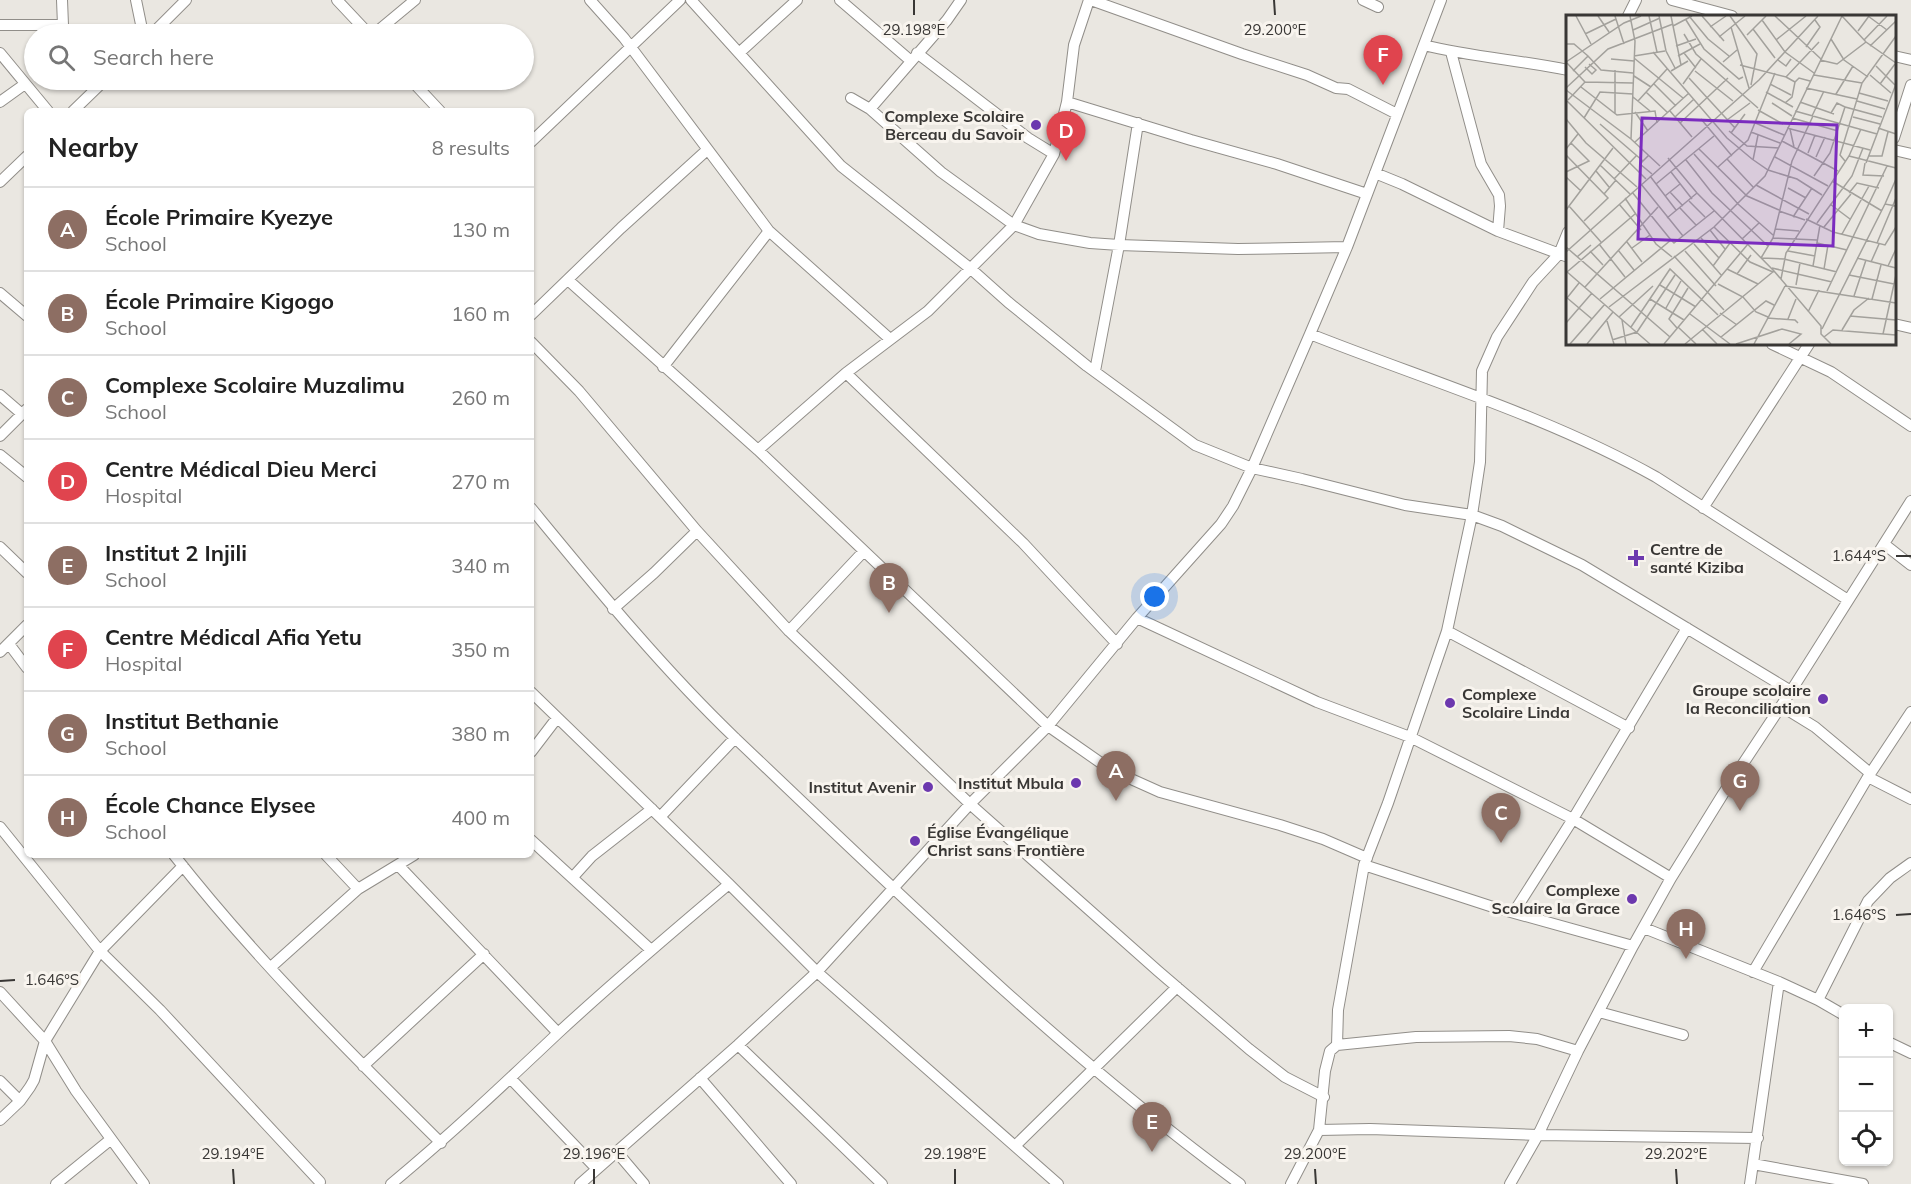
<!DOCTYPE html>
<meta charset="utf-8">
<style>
:root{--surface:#fff;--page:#f2f2f2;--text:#222;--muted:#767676;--line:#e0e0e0;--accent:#b45309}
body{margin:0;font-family:Mulish,sans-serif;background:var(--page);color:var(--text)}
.controls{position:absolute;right:18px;bottom:18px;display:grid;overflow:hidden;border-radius:9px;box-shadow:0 2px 4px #0004}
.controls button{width:54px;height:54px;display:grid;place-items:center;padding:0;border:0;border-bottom:2px solid var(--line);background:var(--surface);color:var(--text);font:30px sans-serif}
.you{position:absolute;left:1155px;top:597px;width:21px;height:21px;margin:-15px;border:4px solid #fff;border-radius:50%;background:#1a73e8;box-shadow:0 0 0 9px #1a73e833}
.badge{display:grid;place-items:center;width:39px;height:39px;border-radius:50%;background:var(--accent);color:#fff;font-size:20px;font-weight:700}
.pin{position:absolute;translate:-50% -50px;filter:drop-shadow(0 2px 3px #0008)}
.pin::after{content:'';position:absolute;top:32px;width:21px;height:18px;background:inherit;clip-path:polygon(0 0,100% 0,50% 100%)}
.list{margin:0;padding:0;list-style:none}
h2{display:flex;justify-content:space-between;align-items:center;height:78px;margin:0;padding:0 24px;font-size:26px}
h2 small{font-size:20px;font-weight:400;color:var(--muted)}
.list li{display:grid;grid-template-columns:39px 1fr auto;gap:18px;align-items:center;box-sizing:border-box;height:84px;padding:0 24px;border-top:2px solid var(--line)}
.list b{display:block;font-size:22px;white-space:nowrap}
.list p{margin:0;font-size:20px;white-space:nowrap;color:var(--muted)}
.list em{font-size:20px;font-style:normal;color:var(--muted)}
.icon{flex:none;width:33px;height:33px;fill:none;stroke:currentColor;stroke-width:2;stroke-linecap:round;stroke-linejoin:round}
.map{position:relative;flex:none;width:1911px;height:1184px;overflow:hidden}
.search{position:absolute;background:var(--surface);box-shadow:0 2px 4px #0004;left:24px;top:24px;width:510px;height:66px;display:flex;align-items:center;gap:15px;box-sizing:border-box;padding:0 21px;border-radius:33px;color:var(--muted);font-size:22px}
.panel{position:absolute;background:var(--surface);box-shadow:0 2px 4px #0004;left:24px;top:108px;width:510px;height:750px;border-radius:9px}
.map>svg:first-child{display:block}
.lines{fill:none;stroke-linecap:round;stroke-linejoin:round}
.minor-casing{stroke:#918e89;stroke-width:12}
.minor{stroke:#fff;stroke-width:10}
.ticks{fill:none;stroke:#393735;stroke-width:2}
.poi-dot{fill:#6c38ae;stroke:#f8f4ee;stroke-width:2}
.labels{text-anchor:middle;stroke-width:6;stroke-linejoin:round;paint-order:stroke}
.poi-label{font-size:16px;font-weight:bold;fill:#393735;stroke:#f8f4ee;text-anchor:end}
.inset-road{fill:none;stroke:#a3a19c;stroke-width:1.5}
.view{fill:#7b2cbf;fill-opacity:0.15;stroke:#7b2cbf;stroke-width:3}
.inset-edge{fill:none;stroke:#393735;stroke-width:3}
.ticks-label{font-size:15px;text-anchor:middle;fill:#393735;stroke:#f8f4ee;stroke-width:6;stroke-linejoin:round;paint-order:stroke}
</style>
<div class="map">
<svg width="1911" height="1184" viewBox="0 0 1911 1184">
<rect width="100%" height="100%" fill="#eae7e1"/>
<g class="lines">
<g class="minor-casing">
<path id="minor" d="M136,0L143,34
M337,0L369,34
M590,0L624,38L769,231L890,339
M691,0L841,166L971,269L1008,302L1087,366L1195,445L1252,468L1302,479L1405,505L1472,515L1502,526L1582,565L1791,691
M840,0L911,61
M1091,0L1242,54L1307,75L1336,88L1348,89L1397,114
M1363,0L1378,7
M1672,0L1732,16
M1628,16L1636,0
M0,25H63L62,0
M152,34L186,0
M374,34L415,0
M1424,45C1471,57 1520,60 1568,70
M1451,52L1481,164L1499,195L1500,206L1498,231
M0,53L48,111
M739,53L797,0
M917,53L1028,138L1054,154
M1894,56L1911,60
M411,80L440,111
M851,98L870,109L941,172L1014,225L1039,234L1090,243L1119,245L1238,249L1347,247
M0,102L25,84
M1067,102L1191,140L1277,164L1367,194
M870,109L947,20L961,0
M73,111L105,80
M1894,138L1911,85
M531,142L680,0
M1894,150L1911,154
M1375,173L1402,184L1498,231L1568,257
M0,182L27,156
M568,280L758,450L1048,726L1111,770L1160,792L1280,825L1323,839L1367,858
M0,293L27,316
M531,315L621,228L707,150
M1894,324L1911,328
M1310,334C1426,380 1547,416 1656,477L1848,600
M531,342L579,391L697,531L789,631L970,804L1158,971L1249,1049L1285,1077L1324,1097
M1772,344L1831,372L1911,426
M663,367L769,231
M1095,371L1119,245L1138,123
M846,373L1023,543L1117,644
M0,395L22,414
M0,436L27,409
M758,450L846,373L928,311L1014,225L1054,154L1067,102L1074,45L1089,0
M0,455L27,477
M531,508C596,587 661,667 735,738C898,893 1059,1051 1240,1184
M1703,508L1809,344
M1884,544L1911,565
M0,547L27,573
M613,609L654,573L697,531
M1137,618L1317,702L1410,737L1573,819L1671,878
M789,631L864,551
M1447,631L1629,728
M9,644L27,668
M0,652L27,625
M531,692L729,884L817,972L1058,1184
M1781,706L1815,727L1870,773
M531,752L557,718
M1868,777L1911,799
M660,817L735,738
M0,827L100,951L160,1010L320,1182
M531,840L651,950
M174,855C255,958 348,1051 441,1143
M326,855L358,889
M1364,865L1493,907L1633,946
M399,866L558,1033
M573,877L592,856L652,809
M1514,912L1573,819L1687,628
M1644,928L1779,982L1818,1000L1844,1015
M271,967L358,889L414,855
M1753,972L1868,777L1911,712
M0,992L45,1041L76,1091L144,1184
M1818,1000L1868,901L1890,878L1911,863
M1599,1012L1683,1035
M1888,1042L1911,1053
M738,1045L882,1184
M1337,1045L1416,1037L1509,1036L1537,1039L1578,1051
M363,1066L484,954
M700,1078L791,1184
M511,1079L596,1168
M0,1081L20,1101
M0,1120L20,1101L30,1087L34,1080L45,1041L100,951L183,866
M1319,1130L1370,1129L1538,1135L1758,1138
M1015,1146L1177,987
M616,1151L644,1184
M1753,1164L1863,1184
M56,1184L110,1140
M391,1184C449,1136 503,1085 557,1034C613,982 671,933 729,884
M580,1184L738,1045L817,972L970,804L1048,726L1137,618L1221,524L1233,506L1252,468L1310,334L1347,247L1441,0
M1291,1184L1319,1130L1325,1071L1330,1051L1337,1045L1338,1010L1364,865L1388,803L1447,631L1472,515L1480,462L1482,371L1497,337L1533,282L1559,254L1568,232
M1510,1184L1538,1135L1578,1051L1633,946L1671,878L1723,794L1791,691L1911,501
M1750,1184L1779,982"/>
</g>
<use href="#minor" class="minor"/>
</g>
<path class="ticks" d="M914,0V15M1274,0L1275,15M1896,556H1911M1896,915L1911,914M0,981L15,980M233,1169L234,1184M594,1169V1184M955,1169V1184M1315,1169L1316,1184M1676,1169L1677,1184"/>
<g class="poi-dot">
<circle cx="1036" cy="125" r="6"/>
<path d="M1633 549h6v6h6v6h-6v6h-6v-6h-6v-6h6z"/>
<circle cx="1823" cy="699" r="6"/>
<circle cx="1450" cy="703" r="6"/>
<circle cx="1076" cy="783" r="6"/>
<circle cx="928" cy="787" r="6"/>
<circle cx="915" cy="841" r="6"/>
<circle cx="1632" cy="899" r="6"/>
</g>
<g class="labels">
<g class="poi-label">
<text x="1024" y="122">Complexe Scolaire<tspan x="1024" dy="18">Berceau du Savoir</tspan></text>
<text x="1650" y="555" text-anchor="start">Centre de<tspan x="1650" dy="18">santé Kiziba</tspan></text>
<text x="1811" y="696">Groupe scolaire<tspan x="1811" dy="18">la Reconciliation</tspan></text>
<text x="1462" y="700" text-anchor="start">Complexe<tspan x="1462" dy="18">Scolaire Linda</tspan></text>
<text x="1064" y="789">Institut Mbula</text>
<text x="916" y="793">Institut Avenir</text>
<text x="927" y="838" text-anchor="start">Église Évangélique<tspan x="927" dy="18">Christ sans Frontière</tspan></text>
<text x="1620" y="896">Complexe<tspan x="1620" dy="18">Scolaire la Grace</tspan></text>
</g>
</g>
<g transform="translate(1566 15)">
<rect width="330" height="330" fill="#eae7e1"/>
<path class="inset-road" d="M10,1L25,29M32,1L43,17M49,1L58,29M64,1L69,26L65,124M83,1L91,37M93,1L100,36L109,53M105,1L115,50M123,1L142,24L163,41M136,1L158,26M164,1L191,39L185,70M209,1L255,44M276,1L300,27L330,48M302,1L321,15M120,5L138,34L173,64L177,62M196,5L219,37L248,58M107,11L126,1M144,12L160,1M165,12L183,73M187,14L209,43M67,15L94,3M292,16L303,1M19,19L50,4M118,19L130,39L192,93M181,20L200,1M153,22L179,1M265,24L278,45L302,62M210,25L240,1M298,25L321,1M0,29H8L22,41M110,31L130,24M304,31L330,6M240,32L254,12L249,5M87,37L161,123L186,144L202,155L231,164L256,180M118,38L130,53M68,41L99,36M112,41L134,29M68,43L117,83M45,44L68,46M212,45L220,51L225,44M254,45L271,49L300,27M0,47L58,8L75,1M0,47L19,67L67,68M157,47L171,35M174,50L220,62L253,27M310,51L329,70M19,52L26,59L30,55L23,49M49,55V98M7,56L22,41L35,55L67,58M105,56L122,46M129,56L167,86M248,60L296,68M304,60L325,78M68,61L85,72M220,62L229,67L233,63L244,66M123,63L169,113M88,69L110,91M117,69L135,44M204,69L225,80M314,69L329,49M15,72L51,100L89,96L91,108M0,73L42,34L107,9M240,73L291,84M0,75L65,124L94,151M80,77L102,98M200,77L227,92M293,78L322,86M270,79L287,51M67,82L84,96M2,85L19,67M1,86L80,164M72,86L101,54M291,86L319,94M234,87L268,99M206,88L226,101M219,88L226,82L229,67M192,95L217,109M104,96L126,122M229,96L311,119M69,97L82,116M265,98L271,88L279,92M246,101L258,76M109,102L128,84M287,102L314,109M18,103L34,77L67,79M226,103L272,116M0,104L20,128L71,172M135,104L166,141M161,105L184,88M187,107L218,120M114,108L162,63M34,109L77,146M221,113L304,135M312,113L330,119M224,114L228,132M163,116L181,131L213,133M185,117L214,128M165,118L179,99M216,126L272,156M69,127L123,78M0,134L12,119M133,134L181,181L213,195M242,138L249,120M128,139L172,189L207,220M0,140L42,183L18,206M83,140L74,149L86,159M283,141L330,153M302,141H316L322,117M209,142L262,171M250,142L259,122M102,143L131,178L208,256L255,311V319L265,329M161,144L188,173M120,145L146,178L202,231M187,145L192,120M279,146L274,140L296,68L330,21M299,148L297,160L318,161M300,148L330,69M34,150L64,179M152,152L182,125L209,58M30,156L43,172M0,157L23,146L5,128M105,157L126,184M84,161L110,195M248,161L264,138L279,92L316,102M0,162L15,176M48,164L71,140M266,166L316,196M75,169L117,221M90,169L148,121M190,170L243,199M222,173L240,183M66,177L105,225M104,177L117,191M283,178L291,168L313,173M38,179L50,165M99,181L114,169M59,183L90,229L106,242M123,186L139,202M53,189L75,215M264,189L284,204M319,189L330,164M3,191L35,227M114,193L130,210M0,195L47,133M213,196L239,205M227,202L246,173M101,203L131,178M240,204L267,217L319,230L330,212M251,208L286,161L297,133M148,212L184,247L207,257M258,212L285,179M209,214L233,216M144,215L159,234M276,219L303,171M135,223L153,243M207,223L251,225M176,224L193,208M61,227L76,247M251,228L281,235M311,228L330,183M33,229L59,262M128,229L156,261M0,232L104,322M66,233L84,220M52,235L68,255M24,236L37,250M119,236L150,271M222,236L249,241M0,237L193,65L252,1M108,241L158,295M11,242L25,230M195,243L207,223L226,146L247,101M196,243L218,244L271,257M291,243L330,253M305,247L313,229M147,251L164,228M247,251L254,210M322,251L330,234M206,253L266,267M161,254L192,269M258,254L262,230M0,256L84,329M1,257L69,199M171,259L185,240M283,260L328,269M215,264L220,238L283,141L295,114M152,269L177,282L190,297L202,302M94,270L130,292M230,270L234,248M219,271L330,288M19,272L92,192M261,276L321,151M288,281L300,245M0,282L26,304M1,283L13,268M34,284L105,225L108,228L148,196M84,284L118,305M306,284L315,250M43,292L148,212L199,161L276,1M100,293L115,266M242,297L253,275M154,298L171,310M124,299L164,329M284,301L330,305M53,302L87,271M201,303L229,305L232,308M222,304L230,284M56,305L60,329M41,306L48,329M0,308L26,278M65,312L104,254L152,300M112,312L130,329M111,313L103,304L122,273M136,314L151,329M256,314L319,189L330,191M276,315L288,295L303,283M317,319L330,260M155,322L200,286L208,290M258,322L267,315L330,320M46,325L71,317L109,260M4,329L39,289M21,329L47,297M98,329L182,229M119,329L208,256M170,329L216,314L235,319L223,329M188,329L219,271"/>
<path class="view" d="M76,103L271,110L267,231L72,224Z"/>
<rect width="330" height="330" class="inset-edge"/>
</g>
<g class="ticks-label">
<text x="914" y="35">29.198°E</text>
<text x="1275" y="35">29.200°E</text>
<text x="1859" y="561">1.644°S</text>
<text x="1859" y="920">1.646°S</text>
<text x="52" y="985">1.646°S</text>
<text x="233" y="1159">29.194°E</text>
<text x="594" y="1159">29.196°E</text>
<text x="955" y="1159">29.198°E</text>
<text x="1315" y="1159">29.200°E</text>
<text x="1676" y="1159">29.202°E</text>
</g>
</svg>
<div class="controls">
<button>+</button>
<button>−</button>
<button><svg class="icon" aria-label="locate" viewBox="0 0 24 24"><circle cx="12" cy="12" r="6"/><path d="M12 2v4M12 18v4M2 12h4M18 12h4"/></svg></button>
</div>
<div class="you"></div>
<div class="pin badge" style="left:1116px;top:801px;background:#8d6e63">A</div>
<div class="pin badge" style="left:889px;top:613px;background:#8d6e63">B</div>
<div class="pin badge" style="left:1501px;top:843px;background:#8d6e63">C</div>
<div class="pin badge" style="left:1066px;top:161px;background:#e0444e">D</div>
<div class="pin badge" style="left:1152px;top:1152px;background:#8d6e63">E</div>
<div class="pin badge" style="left:1383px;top:85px;background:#e0444e">F</div>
<div class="pin badge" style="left:1740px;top:811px;background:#8d6e63">G</div>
<div class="pin badge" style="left:1686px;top:959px;background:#8d6e63">H</div>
<div class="search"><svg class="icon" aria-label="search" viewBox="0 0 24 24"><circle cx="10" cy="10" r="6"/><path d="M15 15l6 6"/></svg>Search here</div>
<section class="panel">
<h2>Nearby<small>8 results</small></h2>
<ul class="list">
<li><span class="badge" style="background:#8d6e63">A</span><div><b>École Primaire Kyezye</b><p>School</p></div><em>130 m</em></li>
<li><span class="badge" style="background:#8d6e63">B</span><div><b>École Primaire Kigogo</b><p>School</p></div><em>160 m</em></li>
<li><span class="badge" style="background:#8d6e63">C</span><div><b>Complexe Scolaire Muzalimu</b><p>School</p></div><em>260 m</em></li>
<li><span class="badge" style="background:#e0444e">D</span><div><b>Centre Médical Dieu Merci</b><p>Hospital</p></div><em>270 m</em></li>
<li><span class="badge" style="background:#8d6e63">E</span><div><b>Institut 2 Injili</b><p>School</p></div><em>340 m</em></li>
<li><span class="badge" style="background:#e0444e">F</span><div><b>Centre Médical Afia Yetu</b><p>Hospital</p></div><em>350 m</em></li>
<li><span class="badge" style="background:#8d6e63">G</span><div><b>Institut Bethanie</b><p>School</p></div><em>380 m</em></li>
<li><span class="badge" style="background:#8d6e63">H</span><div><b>École Chance Elysee</b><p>School</p></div><em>400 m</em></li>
</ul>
</section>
</div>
